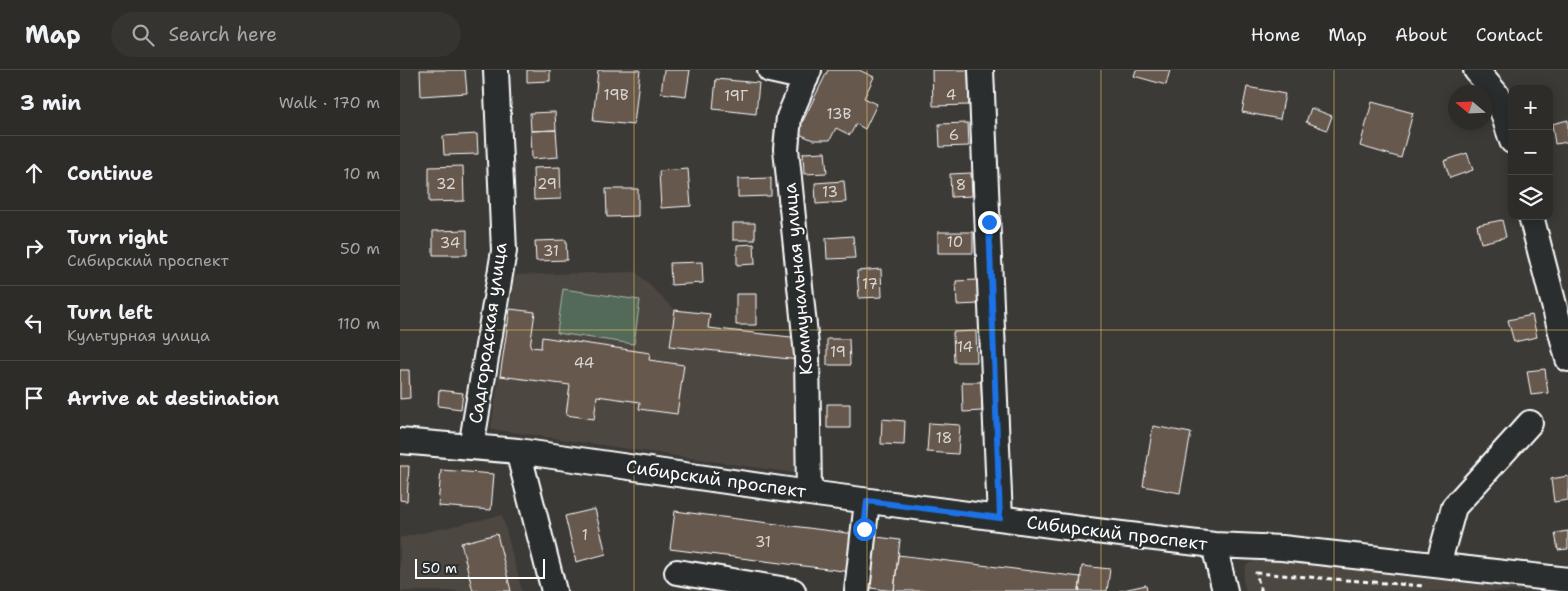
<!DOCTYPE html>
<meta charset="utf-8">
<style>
:root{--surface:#2d2c29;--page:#353431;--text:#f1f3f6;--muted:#a7a7a8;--line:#484846}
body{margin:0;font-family:"Shantell Sans",sans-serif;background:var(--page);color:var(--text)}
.controls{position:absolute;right:15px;top:15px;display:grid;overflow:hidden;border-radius:10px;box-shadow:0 2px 12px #0003}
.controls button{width:45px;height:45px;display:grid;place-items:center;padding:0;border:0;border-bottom:1px solid var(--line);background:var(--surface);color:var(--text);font:25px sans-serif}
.compass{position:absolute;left:1048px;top:15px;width:45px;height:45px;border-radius:50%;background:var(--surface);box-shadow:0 2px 12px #0003;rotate:289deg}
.scale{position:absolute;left:15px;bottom:12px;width:130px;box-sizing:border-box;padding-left:5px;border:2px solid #fff;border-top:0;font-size:14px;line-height:18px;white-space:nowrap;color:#fff;-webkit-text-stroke:4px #2a2d2e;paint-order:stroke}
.stop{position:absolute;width:15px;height:15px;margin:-11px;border:4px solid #1a73e8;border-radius:50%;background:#fff}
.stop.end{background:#1a73e8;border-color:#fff;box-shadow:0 1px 5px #0008}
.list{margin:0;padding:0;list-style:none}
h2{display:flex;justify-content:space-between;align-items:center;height:65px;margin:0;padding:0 20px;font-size:21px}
h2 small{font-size:16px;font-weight:400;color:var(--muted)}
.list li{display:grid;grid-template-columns:32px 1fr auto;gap:15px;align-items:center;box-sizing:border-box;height:75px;padding:0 20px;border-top:1px solid var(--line)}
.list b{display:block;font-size:19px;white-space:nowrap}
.list p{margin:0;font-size:16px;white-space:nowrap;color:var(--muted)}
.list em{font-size:16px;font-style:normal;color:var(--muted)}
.icon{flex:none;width:28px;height:28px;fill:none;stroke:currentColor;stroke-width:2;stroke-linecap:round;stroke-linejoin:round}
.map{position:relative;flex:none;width:1168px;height:521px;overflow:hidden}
header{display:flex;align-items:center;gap:30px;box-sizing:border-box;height:70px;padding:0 25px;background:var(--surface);border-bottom:1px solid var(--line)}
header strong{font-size:24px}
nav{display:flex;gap:28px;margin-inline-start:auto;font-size:18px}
.search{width:350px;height:45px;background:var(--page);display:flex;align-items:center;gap:12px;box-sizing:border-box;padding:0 18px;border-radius:28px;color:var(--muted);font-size:19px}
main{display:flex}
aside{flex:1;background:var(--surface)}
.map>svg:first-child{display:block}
.built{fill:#4d4742}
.green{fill:#536b58;stroke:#a9b5ac}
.building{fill:#66594d;stroke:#fff}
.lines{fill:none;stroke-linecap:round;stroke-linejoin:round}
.minor-casing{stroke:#fff;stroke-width:28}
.path{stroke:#fff;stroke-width:3;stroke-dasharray:5 4;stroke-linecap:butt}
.minor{stroke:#2a2d2e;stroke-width:24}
.route{stroke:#1a73e8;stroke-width:6}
.grid{fill:none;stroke:#ffd166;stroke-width:1;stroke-opacity:0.55}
.labels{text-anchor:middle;stroke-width:4.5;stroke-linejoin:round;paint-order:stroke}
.number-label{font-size:15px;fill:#d9d6d2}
.street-label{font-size:18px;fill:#fff;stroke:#2a2d2e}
</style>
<header>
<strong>Map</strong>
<div class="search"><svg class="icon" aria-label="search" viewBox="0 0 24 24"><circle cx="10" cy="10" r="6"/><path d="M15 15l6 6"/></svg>Search here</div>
<nav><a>Home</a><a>Map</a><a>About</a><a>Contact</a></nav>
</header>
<main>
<aside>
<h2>3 min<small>Walk · 170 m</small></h2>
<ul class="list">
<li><svg class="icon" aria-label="ahead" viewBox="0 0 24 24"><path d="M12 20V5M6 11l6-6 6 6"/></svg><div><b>Continue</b></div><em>10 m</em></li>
<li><svg class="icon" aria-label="right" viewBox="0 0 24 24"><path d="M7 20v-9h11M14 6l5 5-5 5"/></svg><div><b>Turn right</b><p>Сибирский проспект</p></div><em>50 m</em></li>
<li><svg class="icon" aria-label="left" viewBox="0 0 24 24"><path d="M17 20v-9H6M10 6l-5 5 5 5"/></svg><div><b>Turn left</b><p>Культурная улица</p></div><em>110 m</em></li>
<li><svg class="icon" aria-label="arrive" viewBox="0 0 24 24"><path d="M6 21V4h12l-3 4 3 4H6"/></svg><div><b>Arrive at destination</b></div></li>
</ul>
</aside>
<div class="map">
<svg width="1168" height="521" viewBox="0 0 1168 521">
<rect width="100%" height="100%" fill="#3c3a37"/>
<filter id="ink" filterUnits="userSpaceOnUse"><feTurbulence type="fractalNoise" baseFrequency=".02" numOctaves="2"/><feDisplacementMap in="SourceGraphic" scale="10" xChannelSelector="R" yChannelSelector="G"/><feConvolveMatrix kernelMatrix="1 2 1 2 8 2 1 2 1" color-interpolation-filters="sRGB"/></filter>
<g filter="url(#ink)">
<path class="built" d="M236,202L275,240L310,244L309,258L400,268L394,403L91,359L115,205Z
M102,445L122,521H0V468Z
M859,489L1136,521H846L843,509L846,495Z"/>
<path class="green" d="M163,219L240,230L234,274L157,263Z"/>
<path class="building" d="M20,0H65L67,23L21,26Z
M127,0H150V11L127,12Z
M198,0H240L234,55L193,51Z
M264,0H290L286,26L261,23Z
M428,0H459L474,7L464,28L477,34L465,59L456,54L450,65L436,58L430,70H413L397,63Z
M532,0H568L569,35L533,36Z
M736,0H770L766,15L734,6Z
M316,9L359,13L356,44L313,39Z
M847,17L885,24L880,49L842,42Z
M972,32L1013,43L1001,88L960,76Z
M911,38L932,46L927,60L906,52Z
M155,42L156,60L131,61L130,43Z
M1168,50V72L1155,74L1152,54Z
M568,53L569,76L540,77L539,54Z
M156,60L158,87L132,89L131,61Z
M77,64L78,84L44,85L43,66Z
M425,82L427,103L404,104L403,83Z
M1067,83L1073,100L1050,108L1044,91Z
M63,96L64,131L29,132V97Z
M160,97L161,129L134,130L133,98Z
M288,99L291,136L261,138L259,101Z
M571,103L572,126L551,127L550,104Z
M371,108V126L338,127V109Z
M444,111L446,132L416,134L415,113Z
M206,119H238V146L207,147Z
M1102,150L1106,167L1081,173L1077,155Z
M333,153H355V170H333Z
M67,160V185H33V161Z
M538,162H573V183H538Z
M453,166L455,188L427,189L426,168Z
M166,170L167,190L136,191L135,171Z
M354,174L355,194L337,195V175Z
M302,192L303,213L271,215L270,193Z
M481,199L482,227L459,228L457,201Z
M577,210L579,234L557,235L556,211Z
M336,224H356V255H336Z
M110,239L135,242L130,277L141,278L142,267L250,283L249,290L284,295L277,344L239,339L240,332L197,326L194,349L166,345L170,315L100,306Z
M275,240L310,244L308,258L400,268L399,290L270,276Z
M1132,245L1137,267L1114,272L1108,250Z
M576,261L577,292H554L553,262Z
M427,269H449L450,295H427Z
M1145,299L1148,323L1131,325L1127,301Z
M0,300H9L10,328L0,329Z
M562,312H581L582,341L563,342Z
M39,320L63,323L61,339L38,336Z
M427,334H450V358H427Z
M482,349L505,351L504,375L481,374Z
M529,353L560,355L558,384L527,382Z
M753,356L791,363L780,423L743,416Z
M0,396H9L7,431L0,430Z
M41,400L94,404L91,440L38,436Z
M1168,406V430L1154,432L1151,409Z
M195,439L206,484L176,492L165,446Z
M275,441L455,464L451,502L270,479Z
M1168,461V479L1158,480L1155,463Z
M97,464L111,521H73L61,473Z
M469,466L500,470L494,521L463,517Z
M498,485L681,507L679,521H494Z
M682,496L710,499L707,521H679Z
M746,515L747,521H719Z"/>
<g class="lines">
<g class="minor-casing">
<path id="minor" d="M370,0L406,8
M581,0L600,448
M1076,0L1097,25L1112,71
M1131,146L1168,289
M0,371L118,381L409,423L696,461L814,475L882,478L1168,510
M71,377L104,181L96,0
M118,381L154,521
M409,423L407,285L386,79L389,47L409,0
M814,475L825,521
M1038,495L1054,437L1130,353
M277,502L393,521
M457,521L467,431"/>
</g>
<path class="path" d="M861,521L856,503L1024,516"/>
<use href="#minor" class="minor"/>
</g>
</g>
<g class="lines" filter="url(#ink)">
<path class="route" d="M464,459L467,431L600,448L589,152"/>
</g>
<path class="grid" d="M234,0V521M467,0V521M701,0V521M934,0V521M0,260H1168"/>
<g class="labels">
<g class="number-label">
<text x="216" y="30">19В</text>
<text x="551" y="30">4</text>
<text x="336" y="31">19Г</text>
<text x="439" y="49">13В</text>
<text x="554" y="70">6</text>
<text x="46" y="119">32</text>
<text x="147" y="119">29</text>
<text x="561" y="120">8</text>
<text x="430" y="127">13</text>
<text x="555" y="177">10</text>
<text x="50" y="178">34</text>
<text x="151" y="186">31</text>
<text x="470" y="219">17</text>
<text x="565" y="282">14</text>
<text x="438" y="287">19</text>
<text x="184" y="298">44</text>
<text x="544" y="373">18</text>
<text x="185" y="470">1</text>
<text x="363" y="477">31</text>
</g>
<g class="street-label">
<text transform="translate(398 209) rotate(-95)" y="6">Коммунальная улица</text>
<text transform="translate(88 263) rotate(-82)" y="6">Садгородская улица</text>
<text transform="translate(316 409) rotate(8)" y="6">Сибирский проспект</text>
<text transform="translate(717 463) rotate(7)" y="6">Сибирский проспект</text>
</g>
</g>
</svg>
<div class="controls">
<button>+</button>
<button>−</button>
<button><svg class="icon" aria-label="layers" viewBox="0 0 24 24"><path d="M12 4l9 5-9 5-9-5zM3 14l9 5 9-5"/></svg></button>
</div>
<svg class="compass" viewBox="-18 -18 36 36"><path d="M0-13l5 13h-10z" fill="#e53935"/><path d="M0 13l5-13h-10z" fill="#a7a7a8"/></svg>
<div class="scale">50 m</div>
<div class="stop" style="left:464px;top:459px"></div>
<div class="stop end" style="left:589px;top:152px"></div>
</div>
</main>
